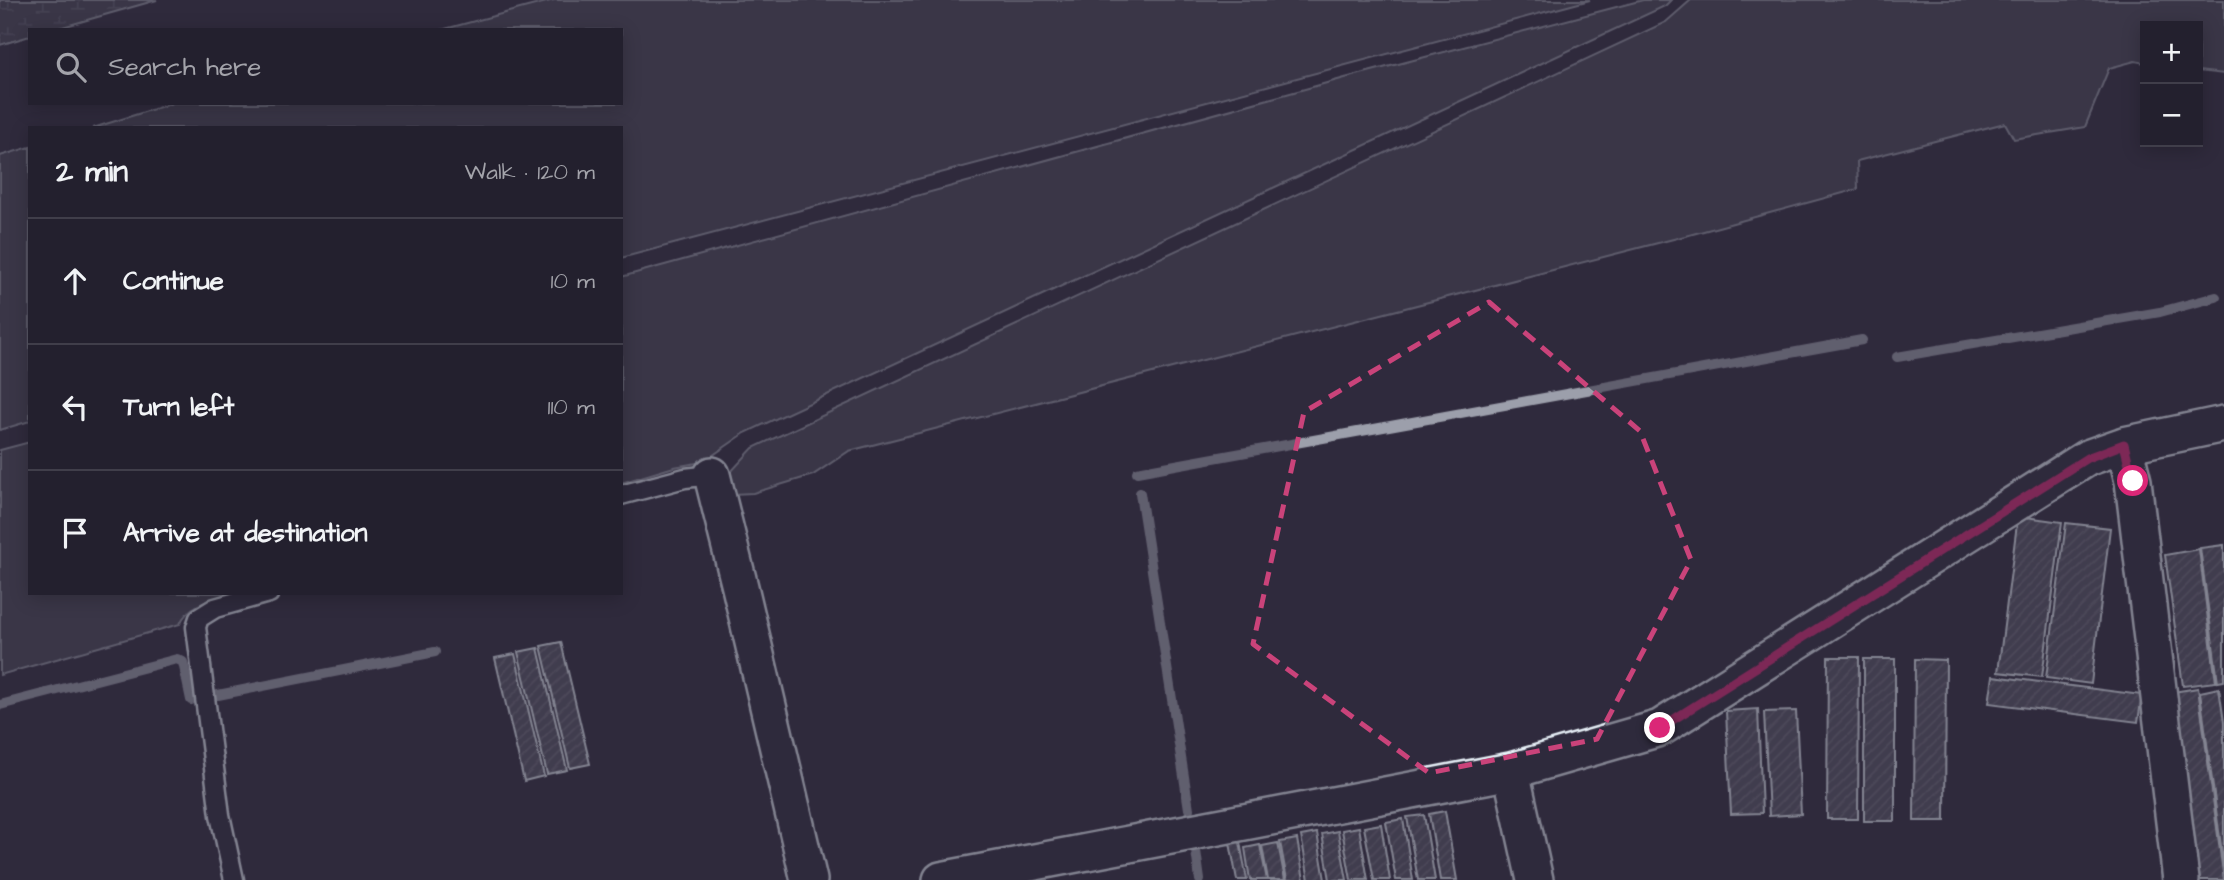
<!DOCTYPE html>
<meta charset="utf-8">
<style>
:root{--surface:#23202e;--page:#2b2836;--text:#f1f3f6;--muted:#a3a3aa;--line:#403e4a}
body{margin:0;font-family:"Architects Daughter",sans-serif;background:var(--page);color:var(--text)}
.controls{position:absolute;right:21px;top:21px;display:grid;overflow:hidden;border-radius:0px;box-shadow:0 4px 18px #0003}
.controls button{width:63px;height:63px;display:grid;place-items:center;padding:0;border:0;border-bottom:2px solid var(--line);background:var(--surface);color:var(--text);font:35px sans-serif}
.stop{position:absolute;width:21px;height:21px;margin:-16px;border:5px solid #db2777;border-radius:50%;background:#fff}
.stop.end{background:#db2777;border-color:#fff;box-shadow:0 2px 7px #0008}
.list{margin:0;padding:0;list-style:none}
h2{display:flex;justify-content:space-between;align-items:center;height:91px;margin:0;padding:0 28px;font-size:30px}
h2 small{font-size:23px;font-weight:400;color:var(--muted)}
.list li{display:grid;grid-template-columns:46px 1fr auto;gap:21px;align-items:center;box-sizing:border-box;height:126px;padding:0 28px;border-top:2px solid var(--line)}
.list b{display:block;font-size:26px;white-space:nowrap}
.list em{font-size:23px;font-style:normal;color:var(--muted)}
.icon{flex:none;width:38px;height:38px;fill:none;stroke:currentColor;stroke-width:2;stroke-linecap:round;stroke-linejoin:round}
.map{position:relative;flex:none;width:2224px;height:880px;overflow:hidden}
.search{position:absolute;background:var(--surface);box-shadow:0 4px 18px #0003;left:28px;top:28px;width:595px;height:77px;display:flex;align-items:center;gap:18px;box-sizing:border-box;padding:0 24px;border-radius:0px;color:var(--muted);font-size:26px}
.panel{position:absolute;background:var(--surface);box-shadow:0 4px 18px #0003;left:28px;top:126px;width:595px;height:469px;border-radius:0px}
.map>svg:first-child{display:block}
.green{fill:#464455;stroke:#979aa6;stroke-width:2}
.wetland{fill:url(#wetland-marsh);stroke:#979aa6;stroke-width:2}
.lines{fill:none;stroke-linecap:round;stroke-linejoin:round}
.stream{stroke:#9c9fab;stroke-width:10}
.building{fill:url(#building-hatch);stroke:#e8f1f8;stroke-width:2}
.service-casing{stroke:#e8f1f8;stroke-width:23}
.minor-casing{stroke:#e8f1f8;stroke-width:40}
.service{stroke:#2f2a3d;stroke-width:18}
.minor{stroke:#2f2a3d;stroke-width:35}
.route{stroke:#db2777;stroke-width:9}
.marked{fill:none;stroke:#ca437a;stroke-width:5;stroke-dasharray:14 9;stroke-linejoin:round}
</style>
<div class="map">
<svg width="2224" height="880" viewBox="0 0 2224 880">
<defs>
<pattern id="wetland-marsh" width="20" height="14" patternUnits="userSpaceOnUse" patternTransform="scale(1.75)"><rect width="20" height="14" fill="#464455"/><path d="M1 5h8M5 5V1M11 12h8M15 12V8" fill="none" stroke="#615f6e"/></pattern>
<pattern id="building-hatch" width="6" height="6" patternUnits="userSpaceOnUse" patternTransform="scale(1.75)"><rect width="6" height="6" fill="#575565"/><path d="M-1 1l2-2M0 6l6-6M5 7l2-2" fill="none" stroke="#6f6e7c"/></pattern>
</defs>
<rect width="100%" height="100%" fill="#2f2a3d"/>
<filter id="ink" filterUnits="userSpaceOnUse"><feTurbulence type="fractalNoise" baseFrequency=".0143" numOctaves="2"/><feDisplacementMap in="SourceGraphic" scale="14" xChannelSelector="R" yChannelSelector="G"/><feConvolveMatrix kernelMatrix="1 2 1 2 8 2 1 2 1" color-interpolation-filters="sRGB"/></filter>
<g filter="url(#ink)">
<path class="green" d="M554,0H1590L621,258V128H93L173,103H621V30H441Z
M1643,0H1671L1665,6L745,433L703,462L674,467L621,483V277L1345,78Z
M1691,0H2224V74L2198,71V26H2145V63L2135,61L2109,68L2085,127L2014,139L2005,123L1857,161L1858,189L1689,235L849,451L813,475L753,493L732,494L728,475L753,448L1666,22Z
M30,147V421L0,430V156Z
M30,442V593H238C215,600 190,601 180,624L0,675V450Z"/>
<path class="wetland" d="M0,0H157L52,30H30V36L0,45Z"/>
<g class="lines">
<path class="stream" d="M1897,357L2160,312L2216,297
M1137,472L1862,340
M1140,493L1189,809
M218,695L435,652
M0,705L177,659L183,662L191,700
M1196,851L1200,880"/>
</g>
<path class="building" d="M2018,516L2062,522L2042,677L1998,672Z
M2066,523L2110,528L2091,684L2046,678Z
M2224,545V681L2218,682L2200,548Z
M2199,549L2216,682L2183,686L2165,555Z
M561,642L590,764L570,768L541,646Z
M538,648L567,770L547,774L518,652Z
M515,654L544,776L524,781L495,658Z
M1828,657H1859L1858,819H1827Z
M1864,659H1895V821H1864Z
M1915,659L1946,660L1945,821H1914Z
M1993,676L2142,695L2138,722L1989,703Z
M2198,688L2224,880H2199L2173,692Z
M2219,688L2224,722V868L2200,692Z
M1758,709L1762,813L1731,814L1726,711Z
M1796,711L1801,814L1769,816L1764,712Z
M1445,811L1457,880H1440L1429,814Z
M1424,815L1435,880H1418L1407,817Z
M1403,819L1413,880H1396L1386,822Z
M1381,824L1390,880H1374L1364,827Z
M1359,827L1368,880H1351L1342,830Z
M1338,831L1347,880H1330L1322,834Z
M1317,833L1325,880H1309L1301,836Z
M1297,839L1304,880H1287L1280,842Z
M1240,842L1247,880H1237L1230,843Z
M1278,843L1285,880H1268L1262,846Z
M1260,845L1267,880H1250L1245,848Z"/>
<g class="lines">
<g class="service-casing">
<path id="service" d="M621,495L685,478L712,475
M234,880L220,815L196,627L199,618L215,608L269,593"/>
</g>
<g class="minor-casing">
<path id="minor" d="M2124,445L2133,481L2181,880
M712,475L740,587L809,880
M1511,771L1535,880
M941,880L1511,771L1660,728L2087,458L2124,445L2224,424"/>
</g>
<use href="#service" class="service"/>
<use href="#minor" class="minor"/>
</g>
</g>
<g class="lines" filter="url(#ink)">
<path class="route" d="M1660,728L2087,458L2124,444L2133,481"/>
</g>
<path d="M0 0H2224V880H0ZM1489,302L1640,431L1691,560L1597,739L1429,773L1253,644L1304,412Z" fill="#2f2a3d" fill-opacity=".55" fill-rule="evenodd"/>
<path class="marked" d="M1489,302L1640,431L1691,560L1597,739L1429,773L1253,644L1304,412Z"/>
</svg>
<div class="controls">
<button>+</button>
<button>−</button>
</div>
<div class="stop" style="left:2133px;top:481px"></div>
<div class="stop end" style="left:1660px;top:728px"></div>
<div class="search"><svg class="icon" aria-label="search" viewBox="0 0 24 24"><circle cx="10" cy="10" r="6"/><path d="M15 15l6 6"/></svg>Search here</div>
<section class="panel">
<h2>2 min<small>Walk · 120 m</small></h2>
<ul class="list">
<li><svg class="icon" aria-label="ahead" viewBox="0 0 24 24"><path d="M12 20V5M6 11l6-6 6 6"/></svg><div><b>Continue</b></div><em>10 m</em></li>
<li><svg class="icon" aria-label="left" viewBox="0 0 24 24"><path d="M17 20v-9H6M10 6l-5 5 5 5"/></svg><div><b>Turn left</b></div><em>110 m</em></li>
<li><svg class="icon" aria-label="arrive" viewBox="0 0 24 24"><path d="M6 21V4h12l-3 4 3 4H6"/></svg><div><b>Arrive at destination</b></div></li>
</ul>
</section>
</div>
